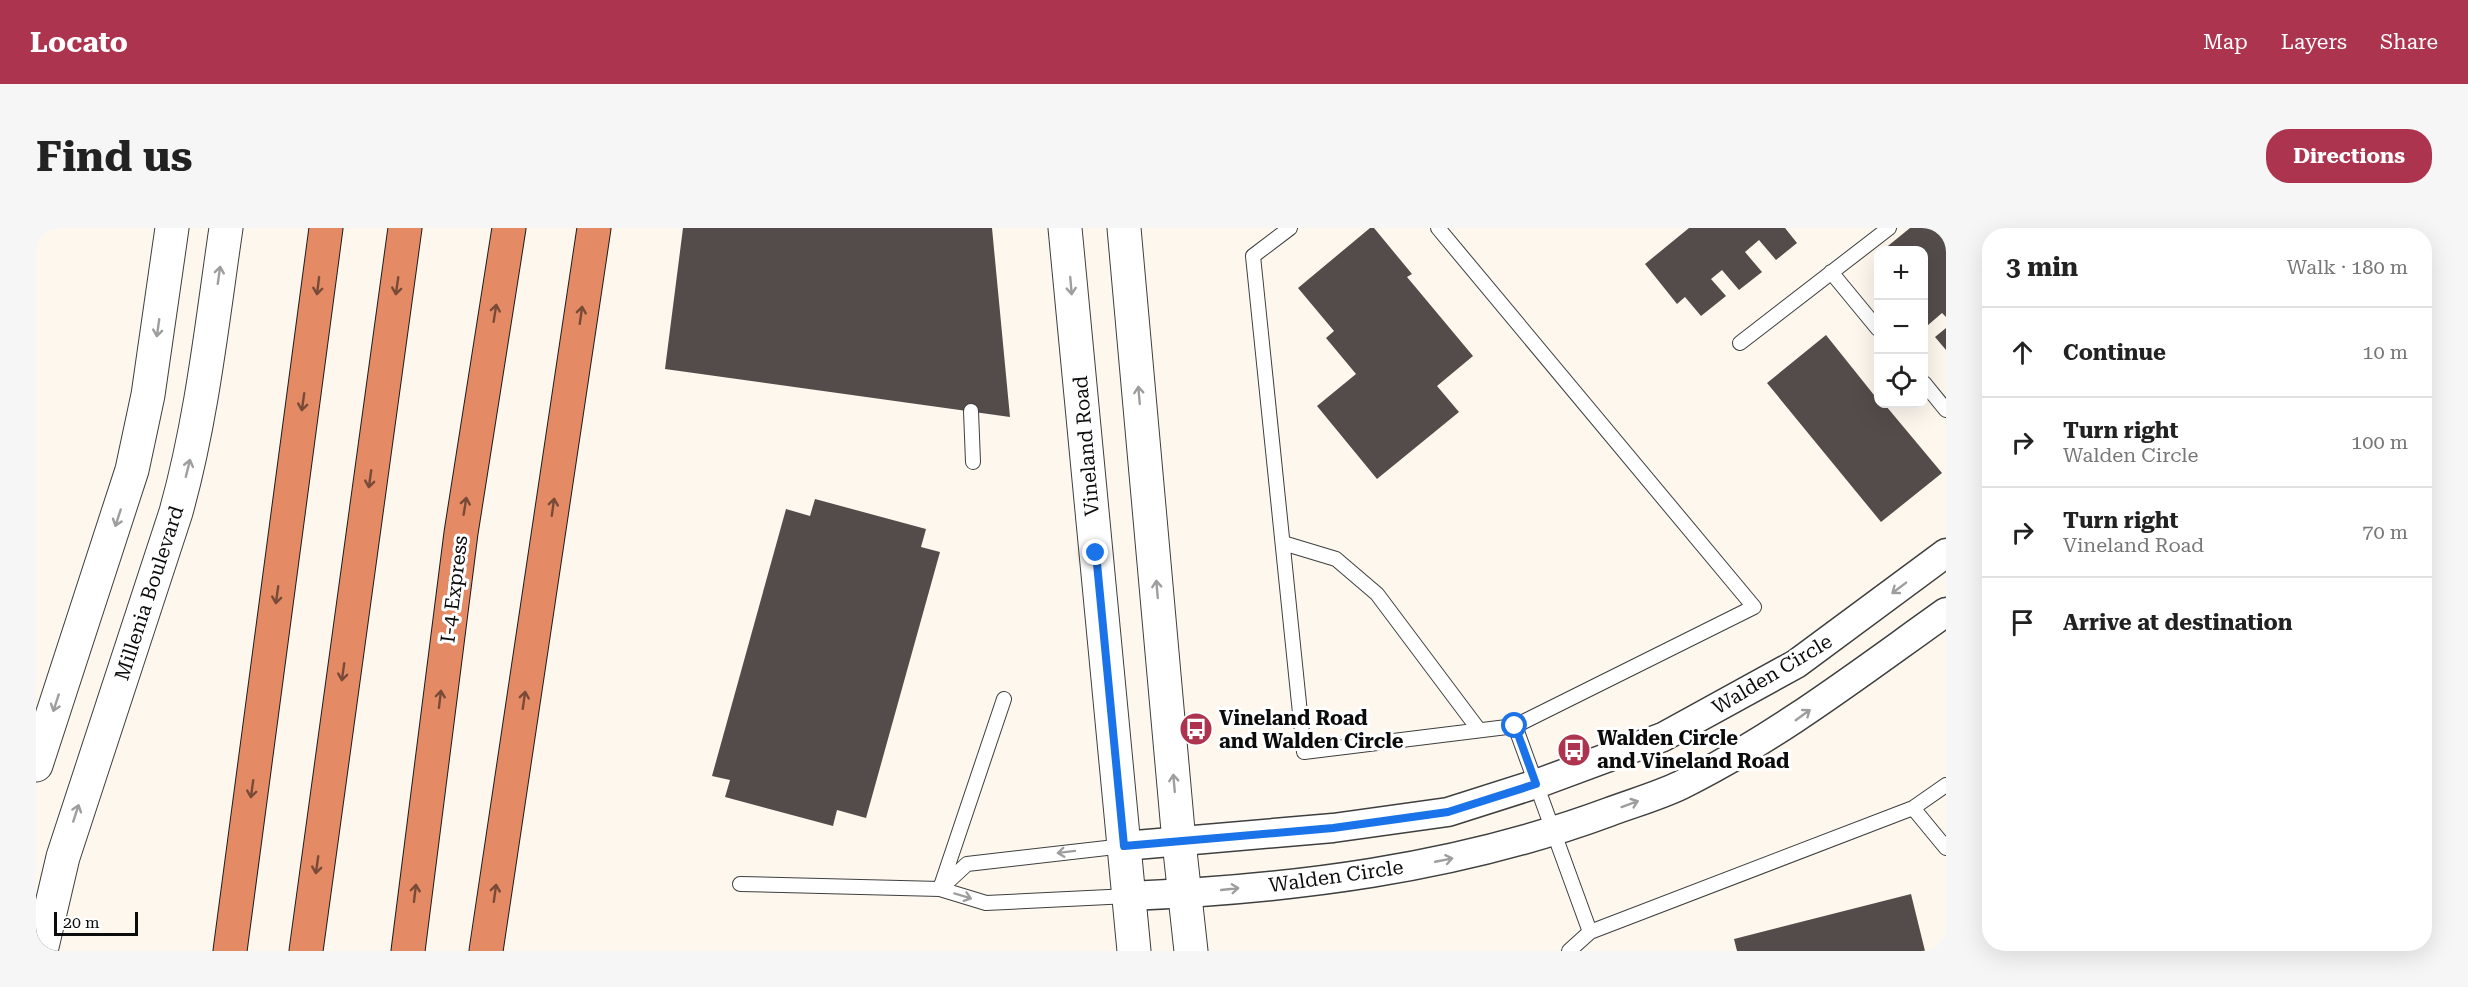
<!DOCTYPE html>
<meta charset="utf-8">
<style>
:root{--surface:#fff;--page:#f6f6f6;--text:#222;--muted:#767676;--line:#e0e0e0;--accent:#ac344e}
body{margin:0;font-family:"Roboto Serif",serif;background:var(--page);color:var(--text)}
.controls{position:absolute;right:18px;top:18px;display:grid;overflow:hidden;border-radius:12px;box-shadow:0 6px 24px #0002}
.controls button{width:54px;height:54px;display:grid;place-items:center;padding:0;border:0;border-bottom:2px solid var(--line);background:var(--surface);color:var(--text);font:30px sans-serif}
.scale{position:absolute;left:18px;bottom:15px;width:84px;box-sizing:border-box;padding-left:6px;border:3px solid #0c0c0c;border-top:0;font-size:16px;line-height:21px;white-space:nowrap;color:#0c0c0c;-webkit-text-stroke:4px #fff;paint-order:stroke}
.stop{position:absolute;width:18px;height:18px;margin:-14px;border:4px solid #1a73e8;border-radius:50%;background:#fff}
.stop.end{background:#1a73e8;border-color:#fff;box-shadow:0 2px 6px #0008}
.list{margin:0;padding:0;list-style:none}
h2{display:flex;justify-content:space-between;align-items:center;height:78px;margin:0;padding:0 24px;font-size:26px}
h2 small{font-size:20px;font-weight:400;color:var(--muted)}
.list li{display:grid;grid-template-columns:39px 1fr auto;gap:18px;align-items:center;box-sizing:border-box;height:90px;padding:0 24px;border-top:2px solid var(--line)}
.list b{display:block;font-size:22px;white-space:nowrap}
.list p{margin:0;font-size:20px;white-space:nowrap;color:var(--muted)}
.list em{font-size:20px;font-style:normal;color:var(--muted)}
.icon{flex:none;width:33px;height:33px;fill:none;stroke:currentColor;stroke-width:2;stroke-linecap:round;stroke-linejoin:round}
.map{position:relative;flex:none;width:1910px;height:723px;overflow:hidden;border-radius:24px}
header{display:flex;align-items:center;gap:36px;box-sizing:border-box;height:84px;padding:0 30px;background:var(--accent);color:#fff}
header strong{font-size:28px}
nav{display:flex;gap:33px;margin-inline-start:auto;font-size:21px}
.intro{display:flex;align-items:center;justify-content:space-between;box-sizing:border-box;height:144px;padding:0 36px}
h1{margin:0;font-size:42px}
.button{padding:15px 27px;border-radius:24px;background:var(--accent);color:#fff;font-size:21px;font-weight:700}
main{display:flex;gap:36px;padding:0 36px}
aside{flex:1;background:var(--surface);border-radius:24px;box-shadow:0 6px 24px #0002}
.map>svg:first-child{display:block}
.building{fill:#544c4a}
.lines{fill:none;stroke-linecap:round;stroke-linejoin:round}
.service-casing{stroke:#3f3f3f;stroke-width:16}
.minor-casing{stroke:#3f3f3f;stroke-width:31}
.tertiary-casing{stroke:#3f3f3f;stroke-width:35}
.motorway-casing{stroke:#1d1d1d;stroke-width:35}
.service{stroke:#fff;stroke-width:14}
.minor{stroke:#fff;stroke-width:28}
.tertiary{stroke:#fff;stroke-width:33}
.motorway{stroke:#e48a65;stroke-width:33}
.oneway{stroke:#9e9e9e}
.oneway2{stroke:#784b38}
.route{stroke:#1a73e8;stroke-width:8}
.labels{text-anchor:middle;stroke-width:6;stroke-linejoin:round;paint-order:stroke}
.street-label{font-size:20px;fill:#0c0c0c;stroke:#fff}
.poi-label{font-size:20px;font-weight:bold;fill:#0c0c0c;stroke:#fff;text-anchor:start}
</style>
<header>
<strong>Locato</strong>
<nav><a>Map</a><a>Layers</a><a>Share</a></nav>
</header>
<div class="intro"><h1>Find us</h1><a class="button">Directions</a></div>
<main>
<div class="map">
<svg width="1910" height="723" viewBox="0 0 1910 723">
<rect width="100%" height="100%" fill="#fdf7ee"/>
<path class="building" d="M647,0H956L974,189L629,141Z
M1334,0H1338L1376,46L1371,49L1437,128L1401,158L1423,184L1341,251L1281,178L1320,146L1290,110L1298,103L1262,60Z
M1653,0H1749L1761,15L1740,32L1723,12L1709,24L1726,44L1703,62L1686,42L1675,51L1690,68L1665,88L1649,69L1641,76L1609,36Z
M1874,0H1910V89L1906,85L1891,98L1888,94V22H1847Z
M1910,100V122L1899,109Z
M1790,107L1842,172V176L1850,178L1906,245L1845,294L1731,155Z
M779,271L890,301L885,319L904,324L830,590L801,582L797,598L689,569L694,552L676,548L750,281L774,288Z
M1875,666L1889,723H1701L1698,711Z"/>
<g class="lines">
<g class="service-casing">
<path id="service" d="M1254,0L1217,28L1268,524L1479,498L1718,379L1402,0
M1795,44L1842,101
M1704,115L1853,0
M1888,155L1910,182
M935,183L937,234
M1247,315L1300,331L1341,366L1443,502
M1479,498L1554,704
M1877,580L1910,620
M1088,618L931,636L904,661L950,675L1093,668
M704,656L904,661L968,471
M1533,723L1554,704L1877,580L1910,557"/>
</g>
<g class="minor-casing">
<path id="minor" d="M1088,618L1297,600L1412,584L1500,556L1627,509L1760,436L1910,325
M1093,668C1256,661 1419,641 1573,584C1597,575 1622,568 1645,557C1740,510 1824,445 1910,384"/>
</g>
<g class="tertiary-casing">
<path id="tertiary" d="M1029,0L1098,723
M1088,0L1143,614L1155,723
M0,537L96,242L112,167L136,0
M5,723L27,629L140,284C166,191 176,95 190,0"/>
</g>
<g class="motorway-casing">
<path id="motorway" d="M194,723L290,0
M270,723L369,0
M372,723L425,305L473,0
M450,723L558,0"/>
</g>
<use href="#service" class="service"/>
<use href="#minor" class="minor"/>
<use href="#tertiary" class="tertiary"/>
<use href="#motorway" class="motorway"/>
</g>
<defs><path id="oneway-shaft" d="M-6 0H5M1.5-3L5.5 0L1.5 3" fill="none" stroke-width="1.6" stroke-linecap="round" stroke-linejoin="round" transform="scale(1.5)"/></defs>
<g class="oneway">
<use href="#oneway-shaft" transform="translate(183 47) rotate(-82)"/>
<use href="#oneway-shaft" transform="translate(1035 58) rotate(85)"/>
<use href="#oneway-shaft" transform="translate(122 100) rotate(98)"/>
<use href="#oneway-shaft" transform="translate(1103 167) rotate(-95)"/>
<use href="#oneway-shaft" transform="translate(152 240) rotate(-76)"/>
<use href="#oneway-shaft" transform="translate(82 290) rotate(108)"/>
<use href="#oneway-shaft" transform="translate(1863 360) rotate(143)"/>
<use href="#oneway-shaft" transform="translate(1121 361) rotate(-95)"/>
<use href="#oneway-shaft" transform="translate(20 475) rotate(108)"/>
<use href="#oneway-shaft" transform="translate(1767 487) rotate(-36)"/>
<use href="#oneway-shaft" transform="translate(1138 555) rotate(-95)"/>
<use href="#oneway-shaft" transform="translate(1594 576) rotate(-20)"/>
<use href="#oneway-shaft" transform="translate(40 585) rotate(-72)"/>
<use href="#oneway-shaft" transform="translate(1030 624) rotate(173)"/>
<use href="#oneway-shaft" transform="translate(1408 632) rotate(-11)"/>
<use href="#oneway-shaft" transform="translate(1194 661) rotate(-6)"/>
<use href="#oneway-shaft" transform="translate(927 668) rotate(17)"/>
</g>
<g class="oneway2">
<use href="#oneway-shaft" transform="translate(282 58) rotate(97)"/>
<use href="#oneway-shaft" transform="translate(361 58) rotate(98)"/>
<use href="#oneway-shaft" transform="translate(459 85) rotate(-81)"/>
<use href="#oneway-shaft" transform="translate(545 87) rotate(-82)"/>
<use href="#oneway-shaft" transform="translate(267 174) rotate(98)"/>
<use href="#oneway-shaft" transform="translate(334 251) rotate(98)"/>
<use href="#oneway-shaft" transform="translate(429 278) rotate(-81)"/>
<use href="#oneway-shaft" transform="translate(517 279) rotate(-82)"/>
<use href="#oneway-shaft" transform="translate(241 367) rotate(98)"/>
<use href="#oneway-shaft" transform="translate(307 444) rotate(98)"/>
<use href="#oneway-shaft" transform="translate(404 471) rotate(-83)"/>
<use href="#oneway-shaft" transform="translate(488 472) rotate(-82)"/>
<use href="#oneway-shaft" transform="translate(216 561) rotate(98)"/>
<use href="#oneway-shaft" transform="translate(281 637) rotate(98)"/>
<use href="#oneway-shaft" transform="translate(379 665) rotate(-83)"/>
<use href="#oneway-shaft" transform="translate(459 665) rotate(-82)"/>
</g>
<g class="lines">
<path class="route" d="M1060,325L1088,618L1297,600L1412,584L1500,556L1479,498"/>
</g>
<defs>
<g id="bus-disc" transform="scale(1.725)"><circle r="9.5" fill="#ac344e" stroke="#fff"/><path d="M-5-6H5V4H4V6H2V4H-2V6H-4V4H-5ZM-3.5-4V0h7V-4ZM-3.5 1.2v1.5H-2V1.2ZM2 1.2v1.5H3.5V1.2Z" fill="#fff"/></g>
</defs>
<g fill-rule="evenodd">
<use href="#bus-disc" x="1160" y="501"/>
<use href="#bus-disc" x="1538" y="522"/>
</g>
<g class="labels">
<g class="street-label">
<text transform="translate(1050 218) rotate(-95)" y="7">Vineland Road</text>
<text transform="translate(418 361) rotate(-83)" y="7">I-4 Express</text>
<text transform="translate(113 365) rotate(-72)" y="7">Millenia Boulevard</text>
<text transform="translate(1736 446) rotate(-31)" y="7">Walden Circle</text>
<text transform="translate(1300 648) rotate(-8)" y="7">Walden Circle</text>
</g>
<g class="poi-label">
<text x="1183" y="497">Vineland Road<tspan x="1183" dy="23">and Walden Circle</tspan></text>
<text x="1561" y="517">Walden Circle<tspan x="1561" dy="23">and Vineland Road</tspan></text>
</g>
</g>
</svg>
<div class="controls">
<button>+</button>
<button>−</button>
<button><svg class="icon" aria-label="locate" viewBox="0 0 24 24"><circle cx="12" cy="12" r="6"/><path d="M12 2v4M12 18v4M2 12h4M18 12h4"/></svg></button>
</div>
<div class="scale">20 m</div>
<div class="stop" style="left:1479px;top:498px"></div>
<div class="stop end" style="left:1060px;top:325px"></div>
</div>
<aside>
<h2>3 min<small>Walk · 180 m</small></h2>
<ul class="list">
<li><svg class="icon" aria-label="ahead" viewBox="0 0 24 24"><path d="M12 20V5M6 11l6-6 6 6"/></svg><div><b>Continue</b></div><em>10 m</em></li>
<li><svg class="icon" aria-label="right" viewBox="0 0 24 24"><path d="M7 20v-9h11M14 6l5 5-5 5"/></svg><div><b>Turn right</b><p>Walden Circle</p></div><em>100 m</em></li>
<li><svg class="icon" aria-label="right" viewBox="0 0 24 24"><path d="M7 20v-9h11M14 6l5 5-5 5"/></svg><div><b>Turn right</b><p>Vineland Road</p></div><em>70 m</em></li>
<li><svg class="icon" aria-label="arrive" viewBox="0 0 24 24"><path d="M6 21V4h12l-3 4 3 4H6"/></svg><div><b>Arrive at destination</b></div></li>
</ul>
</aside>
</main>
